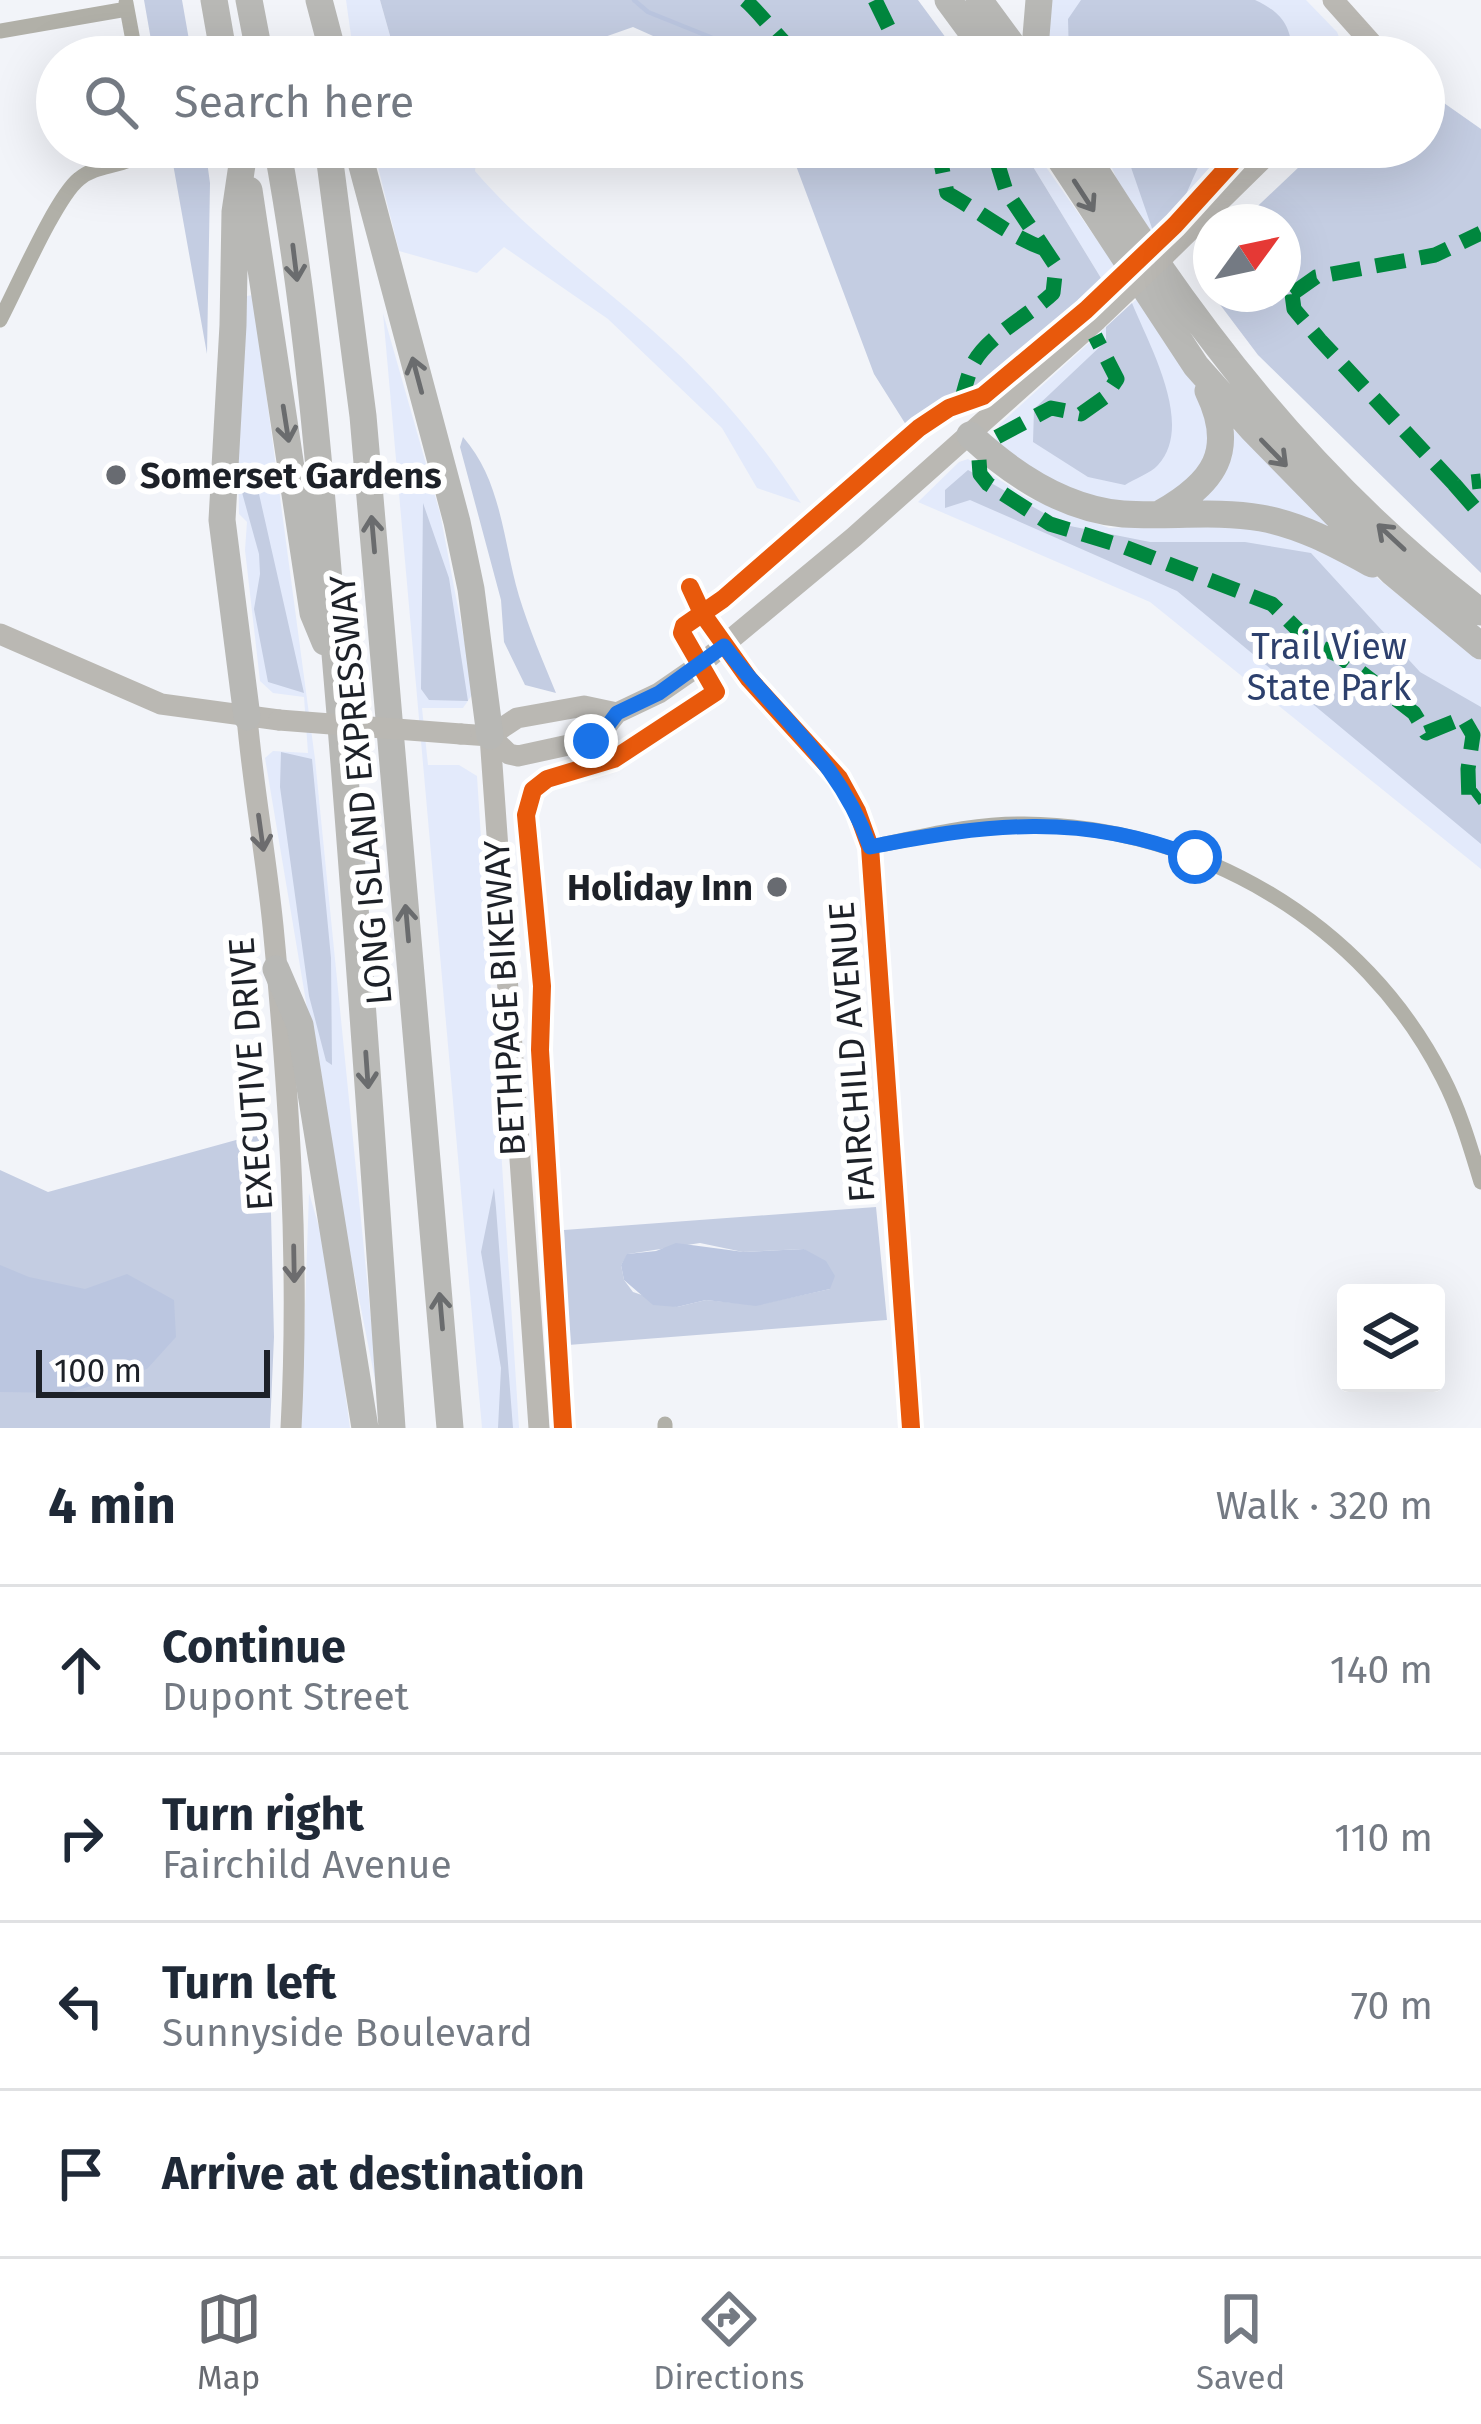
<!DOCTYPE html>
<meta charset="utf-8">
<style>
:root{--surface:#fff;--page:#f6f6f7;--text:#1f2937;--muted:#747a83;--line:#e0e1e3;--accent:#686b71}
body{margin:0;font-family:"Fira Sans",sans-serif;background:var(--page);color:var(--text)}
.controls{position:absolute;right:36px;bottom:36px;display:grid;overflow:hidden;border-radius:12px;box-shadow:0 12px 48px #0002}
.controls button{width:108px;height:108px;display:grid;place-items:center;padding:0;border:0;border-bottom:3px solid var(--line);background:var(--surface);color:var(--text);font:60px sans-serif}
.compass{position:absolute;left:1193px;top:204px;width:108px;height:108px;border-radius:50%;background:var(--surface);box-shadow:0 12px 48px #0002;rotate:57deg}
.scale{position:absolute;left:36px;bottom:30px;width:234px;box-sizing:border-box;padding-left:12px;border:6px solid #1d2128;border-top:0;font-size:33px;line-height:42px;white-space:nowrap;color:#1d2128;-webkit-text-stroke:9px #fff;paint-order:stroke}
.stop{position:absolute;width:36px;height:36px;margin:-27px;border:9px solid #1a73e8;border-radius:50%;background:#fff}
.stop.end{background:#1a73e8;border-color:#fff;box-shadow:0 3px 12px #0008}
.list{margin:0;padding:0;list-style:none}
h2{display:flex;justify-content:space-between;align-items:center;height:156px;margin:0;padding:0 48px;font-size:51px}
h2 small{font-size:39px;font-weight:400;color:var(--muted)}
.list li{display:grid;grid-template-columns:78px 1fr auto;gap:36px;align-items:center;box-sizing:border-box;height:168px;padding:0 48px;border-top:3px solid var(--line)}
.list b{display:block;font-size:45px;white-space:nowrap}
.list p{margin:0;font-size:39px;white-space:nowrap;color:var(--muted)}
.list em{font-size:39px;font-style:normal;color:var(--muted)}
.icon{flex:none;width:66px;height:66px;fill:none;stroke:currentColor;stroke-width:2;stroke-linecap:round;stroke-linejoin:round}
.map{position:relative;flex:none;width:1481px;height:1428px;overflow:hidden}
.search{position:absolute;background:var(--surface);box-shadow:0 12px 48px #0002;left:36px;right:36px;top:36px;height:132px;display:flex;align-items:center;gap:30px;box-sizing:border-box;padding:0 42px;border-radius:66px;color:var(--muted);font-size:45px}
.sheet{height:828px;background:var(--surface)}
nav{display:flex;justify-content:space-around;align-items:center;box-sizing:border-box;height:168px;border-top:3px solid var(--line);background:var(--surface);font-size:33px;color:var(--muted)}
nav a{display:grid;justify-items:center;gap:6px}
nav .on{color:var(--accent)}
.map>svg:first-child{display:block}
.green{fill:#e3eafb}
.forest{fill:#c4cde2;fill-rule:evenodd}
.water{fill:#bbc6e0}
.lines{fill:none;stroke-linecap:round;stroke-linejoin:round}
.stream{stroke:#bbc6e0;stroke-width:4.5}
.street{stroke:#b1b0a8;stroke-width:15}
.secondary{stroke:#bab8b3;stroke-width:21}
.highway{stroke:#b8b8b5;stroke-width:27}
.secondary-bridge{stroke:#bab8b3;stroke-width:21}
.quiet{stroke:#00873e;stroke-width:15;stroke-dasharray:30 15;stroke-linecap:butt}
.cycleway-casing{stroke:#fff;stroke-width:26}
.cycleway{stroke:#e8590c;stroke-width:18}
.oneway{stroke:#6a6c6e}
.oneway2{stroke:#6c6c6e}
.route{stroke:#1a73e8;stroke-width:15}
.poi-dot{fill:#686b71;stroke:#fff;stroke-width:4.5}
.labels{text-anchor:middle;stroke-width:12;stroke-linejoin:round;paint-order:stroke}
.poi-label{font-size:36px;font-weight:bold;fill:#1d2128;stroke:#fff;text-anchor:start}
.park-label{font-size:36px;fill:#2d406d;stroke:#fff}
.street-label{font-size:36px;fill:#1d2128;stroke:#fff}
</style>
<div class="map">
<svg width="1481" height="1428" viewBox="0 0 1481 1428">
<rect width="100%" height="100%" fill="#f2f4f9"/>
<path class="green" d="M346,0H380L396,57H354Z
M1045,0H1306L1337,32L1346,54L1048,57Z
M373,147H478L475,171C527,232 592,277 652,330C710,381 759,438 801,503L757,488L722,428L608,319L504,247L477,273L399,251Z
M1021,147H1032L1118,270L1104,283Z
M1103,147H1259L1187,219L1181,213L1155,237L1125,198Z
M253,295L315,759L379,1400L338,1192L265,758L273,751L308,753L304,697L273,693L260,681L245,550L247,522L239,514L238,452L247,296Z
M1139,297L1210,406L1218,441L1180,497C1100,514 1059,489 997,444L995,434L1000,424Z
M383,313L440,513L474,692L463,708H422L428,765H459L477,776L519,1428H482Z
M1232,428L1334,526V537L1197,500Z
M968,459L1026,497L1109,528L1252,521L1340,554L1376,577L1481,661V869L1150,602L918,502L959,462Z
M309,1193L326,1251L350,1428H301Z"/>
<path class="forest" d="M144,0H182L192,57H154Z
M380,0H918L960,57H700L633,27L548,57H396Z
M1081,0H1255C1283,13 1291,26 1293,57H1069L1068,19Z
M1424,89L1481,129V573L1258,355L1212,294H1283V222H1241L1320,147H1424Z
M170,147H205L210,183L207,354Z
M789,147H1021L1104,283L977,393L938,405L908,428L874,374Z
M1124,147H1207L1175,219L1155,237Z
M1132,303C1149,345 1195,425 1158,465C1151,473 1134,479 1125,485L1088,477L1033,442L1034,409L1106,341V327Z
M463,437C502,481 503,542 519,596C529,629 543,661 556,693L525,685L504,642L501,600L460,447Z
M252,463L304,693L268,682L254,609L260,574L259,554L238,478Z
M968,470L1065,525L1150,542H1245L1311,553L1420,672L1481,707V844L1177,591L970,500L945,508V490Z
M423,503L449,578L468,701L429,700L421,689Z
M281,752L312,759L331,958L332,1065L326,1061L309,996L280,787Z
M269,1131L274,1337L270,1428H0V1170L48,1192Z
M494,1188L496,1208L513,1428H498L501,1368L481,1252Z
M876,1207L887,1320L568,1345L564,1230ZM700,1243L743,1252L804,1249L830,1289L756,1305L706,1300L677,1307L633,1292L624,1280L621,1265L628,1254Z"/>
<path class="water" d="M676,1243L744,1252L804,1249L826,1261L835,1276L830,1289L756,1306L706,1300L677,1307L653,1305L624,1280L621,1265L627,1254L656,1251Z
M0,1265L29,1277L85,1289L127,1274L174,1300L176,1337L147,1369L68,1393L0,1392Z"/>
<g class="lines">
<path class="stream" d="M634,0L648,12L760,57"/>
<path class="street" d="M126,3L136,57
M0,31L127,9
M0,320C16,290 56,197 79,179C99,162 130,169 146,147
M690,587L702,613L749,679L839,778L857,811L870,847L911,1428
M870,847C921,837 973,823 1024,824C1198,826 1364,922 1443,1078C1460,1111 1470,1146 1481,1182
M665,1424V1428"/>
<path class="secondary" d="M1333,0L1375,47L1366,57
M1165,255L1275,147
M0,634L161,704L279,720
M247,717C253,787 266,856 273,926C289,1093 300,1260 291,1428
M461,734L490,736L517,718L584,706L617,713
M490,736L509,754L518,756L596,739L617,713L659,693L701,664L854,537L1096,321
M490,736L539,1428"/>
<path class="highway" d="M214,0L224,57
M249,0L260,57
M319,0L334,57
M948,0L990,57
M979,0L1021,57
M1039,0L1036,36L1039,57
M277,147C308,314 321,485 335,654C357,912 374,1170 392,1428
M328,147L363,416L450,1428
M357,147L457,522L471,589L490,736
M1052,147L1196,366L1252,429L1392,572L1481,646
M1081,147C1191,325 1313,484 1481,612
M243,158L235,212L233,325L222,520L247,717
M249,190L313,613L325,642
M970,435C1012,474 1064,509 1123,514C1169,517 1216,510 1261,518C1301,525 1337,545 1372,564
M1161,513C1214,483 1237,451 1208,391
M276,969L300,1025L365,1428"/>
<path class="secondary-bridge" d="M1096,321L1165,255
M279,720L461,734"/>
<path class="quiet" d="M745,0C761,13 789,53 803,57
M875,0L897,45H920L929,57
M929,147L941,163L947,193C981,212 1009,236 1045,249
M1204,232L1211,240
M1292,294L1294,309L1320,340L1454,484L1481,481
M1292,294L1316,277L1435,255L1481,233
M960,404C964,392 967,378 972,366C985,337 1029,316 1053,293L1056,266L1006,191L997,162L999,147
M997,437L1051,408L1081,414L1105,397L1117,379L1095,336
M979,460L980,474L988,484L1050,524L1122,546L1272,604L1311,643L1338,655L1414,713L1426,733L1463,718L1473,735L1468,769L1469,803L1481,794
M1454,484L1481,515"/>
<g class="cycleway-casing">
<path id="cycleway" d="M690,587L702,613L749,679L839,778L857,811L870,847L911,1428
M563,1428L540,1050L542,986L526,815L533,790L547,779L614,759L716,692L682,633L684,626L723,599L919,428L949,408L983,396L1086,310L1175,225L1246,147"/>
</g>
<use href="#cycleway" class="cycleway"/>
</g>
<defs><path id="oneway-shaft" d="M-6 0H5M1.5-3L5.5 0L1.5 3" fill="none" stroke-width="1.6" stroke-linecap="round" stroke-linejoin="round" transform="scale(3)"/></defs>
<g class="oneway">
<use href="#oneway-shaft" transform="translate(1084 196) rotate(57)"/>
<use href="#oneway-shaft" transform="translate(295 263) rotate(83)"/>
<use href="#oneway-shaft" transform="translate(417 375) rotate(-105)"/>
<use href="#oneway-shaft" transform="translate(286 424) rotate(81)"/>
<use href="#oneway-shaft" transform="translate(1274 453) rotate(46)"/>
<use href="#oneway-shaft" transform="translate(373 534) rotate(-95)"/>
<use href="#oneway-shaft" transform="translate(1391 537) rotate(-137)"/>
<use href="#oneway-shaft" transform="translate(407 923) rotate(-95)"/>
<use href="#oneway-shaft" transform="translate(367 1070) rotate(86)"/>
<use href="#oneway-shaft" transform="translate(441 1311) rotate(-95)"/>
</g>
<g class="oneway2">
<use href="#oneway-shaft" transform="translate(261 833) rotate(82)"/>
<use href="#oneway-shaft" transform="translate(294 1264) rotate(89)"/>
</g>
<g class="lines">
<path class="route" d="M591,741L600,736L617,713L659,693L724,646C778,718 838,758 870,847C985,824 1083,812 1195,857"/>
</g>
<g class="poi-dot">
<circle cx="116" cy="475" r="12"/>
<circle cx="777" cy="887" r="12"/>
</g>
<g class="labels">
<g class="poi-label">
<text x="140" y="488">Somerset Gardens</text>
<text x="753" y="900" text-anchor="end">Holiday Inn</text>
</g>
<g class="park-label">
<text x="1329" y="659">Trail View<tspan x="1329" dy="41">State Park</tspan></text>
</g>
<g class="street-label">
<text transform="translate(360 790) rotate(-95)" y="13">LONG ISLAND EXPRESSWAY</text>
<text transform="translate(504 998) rotate(-93)" y="13">BETHPAGE BIKEWAY</text>
<text transform="translate(851 1052) rotate(-94)" y="13">FAIRCHILD AVENUE</text>
<text transform="translate(250 1074) rotate(-94)" y="13">EXECUTIVE DRIVE</text>
</g>
</g>
</svg>
<div class="controls">
<button><svg class="icon" aria-label="layers" viewBox="0 0 24 24"><path d="M12 4l9 5-9 5-9-5zM3 14l9 5 9-5"/></svg></button>
</div>
<svg class="compass" viewBox="-18 -18 36 36"><path d="M0-13l5 13h-10z" fill="#e53935"/><path d="M0 13l5-13h-10z" fill="#747a83"/></svg>
<div class="scale">100 m</div>
<div class="stop" style="left:1195px;top:857px"></div>
<div class="stop end" style="left:591px;top:741px"></div>
<div class="search"><svg class="icon" aria-label="search" viewBox="0 0 24 24"><circle cx="10" cy="10" r="6"/><path d="M15 15l6 6"/></svg>Search here</div>
</div>
<section class="sheet">
<h2>4 min<small>Walk · 320 m</small></h2>
<ul class="list">
<li><svg class="icon" aria-label="ahead" viewBox="0 0 24 24"><path d="M12 20V5M6 11l6-6 6 6"/></svg><div><b>Continue</b><p>Dupont Street</p></div><em>140 m</em></li>
<li><svg class="icon" aria-label="right" viewBox="0 0 24 24"><path d="M7 20v-9h11M14 6l5 5-5 5"/></svg><div><b>Turn right</b><p>Fairchild Avenue</p></div><em>110 m</em></li>
<li><svg class="icon" aria-label="left" viewBox="0 0 24 24"><path d="M17 20v-9H6M10 6l-5 5 5 5"/></svg><div><b>Turn left</b><p>Sunnyside Boulevard</p></div><em>70 m</em></li>
<li><svg class="icon" aria-label="arrive" viewBox="0 0 24 24"><path d="M6 21V4h12l-3 4 3 4H6"/></svg><div><b>Arrive at destination</b></div></li>
</ul>
</section>
<nav>
<a class="on"><svg class="icon" aria-label="map" viewBox="0 0 24 24"><path d="M3 6l6-2 6 2 6-2v14l-6 2-6-2-6 2zM9 4v14M15 6v14"/></svg>Map</a>
<a><svg class="icon" aria-label="directions" viewBox="0 0 24 24"><path d="M12 3l9 9-9 9-9-9zM9 14v-3h6M13 9l2 2-2 2"/></svg>Directions</a>
<a><svg class="icon" aria-label="saved" viewBox="0 0 24 24"><path d="M7 4h10v16l-5-4-5 4z"/></svg>Saved</a>
</nav>
